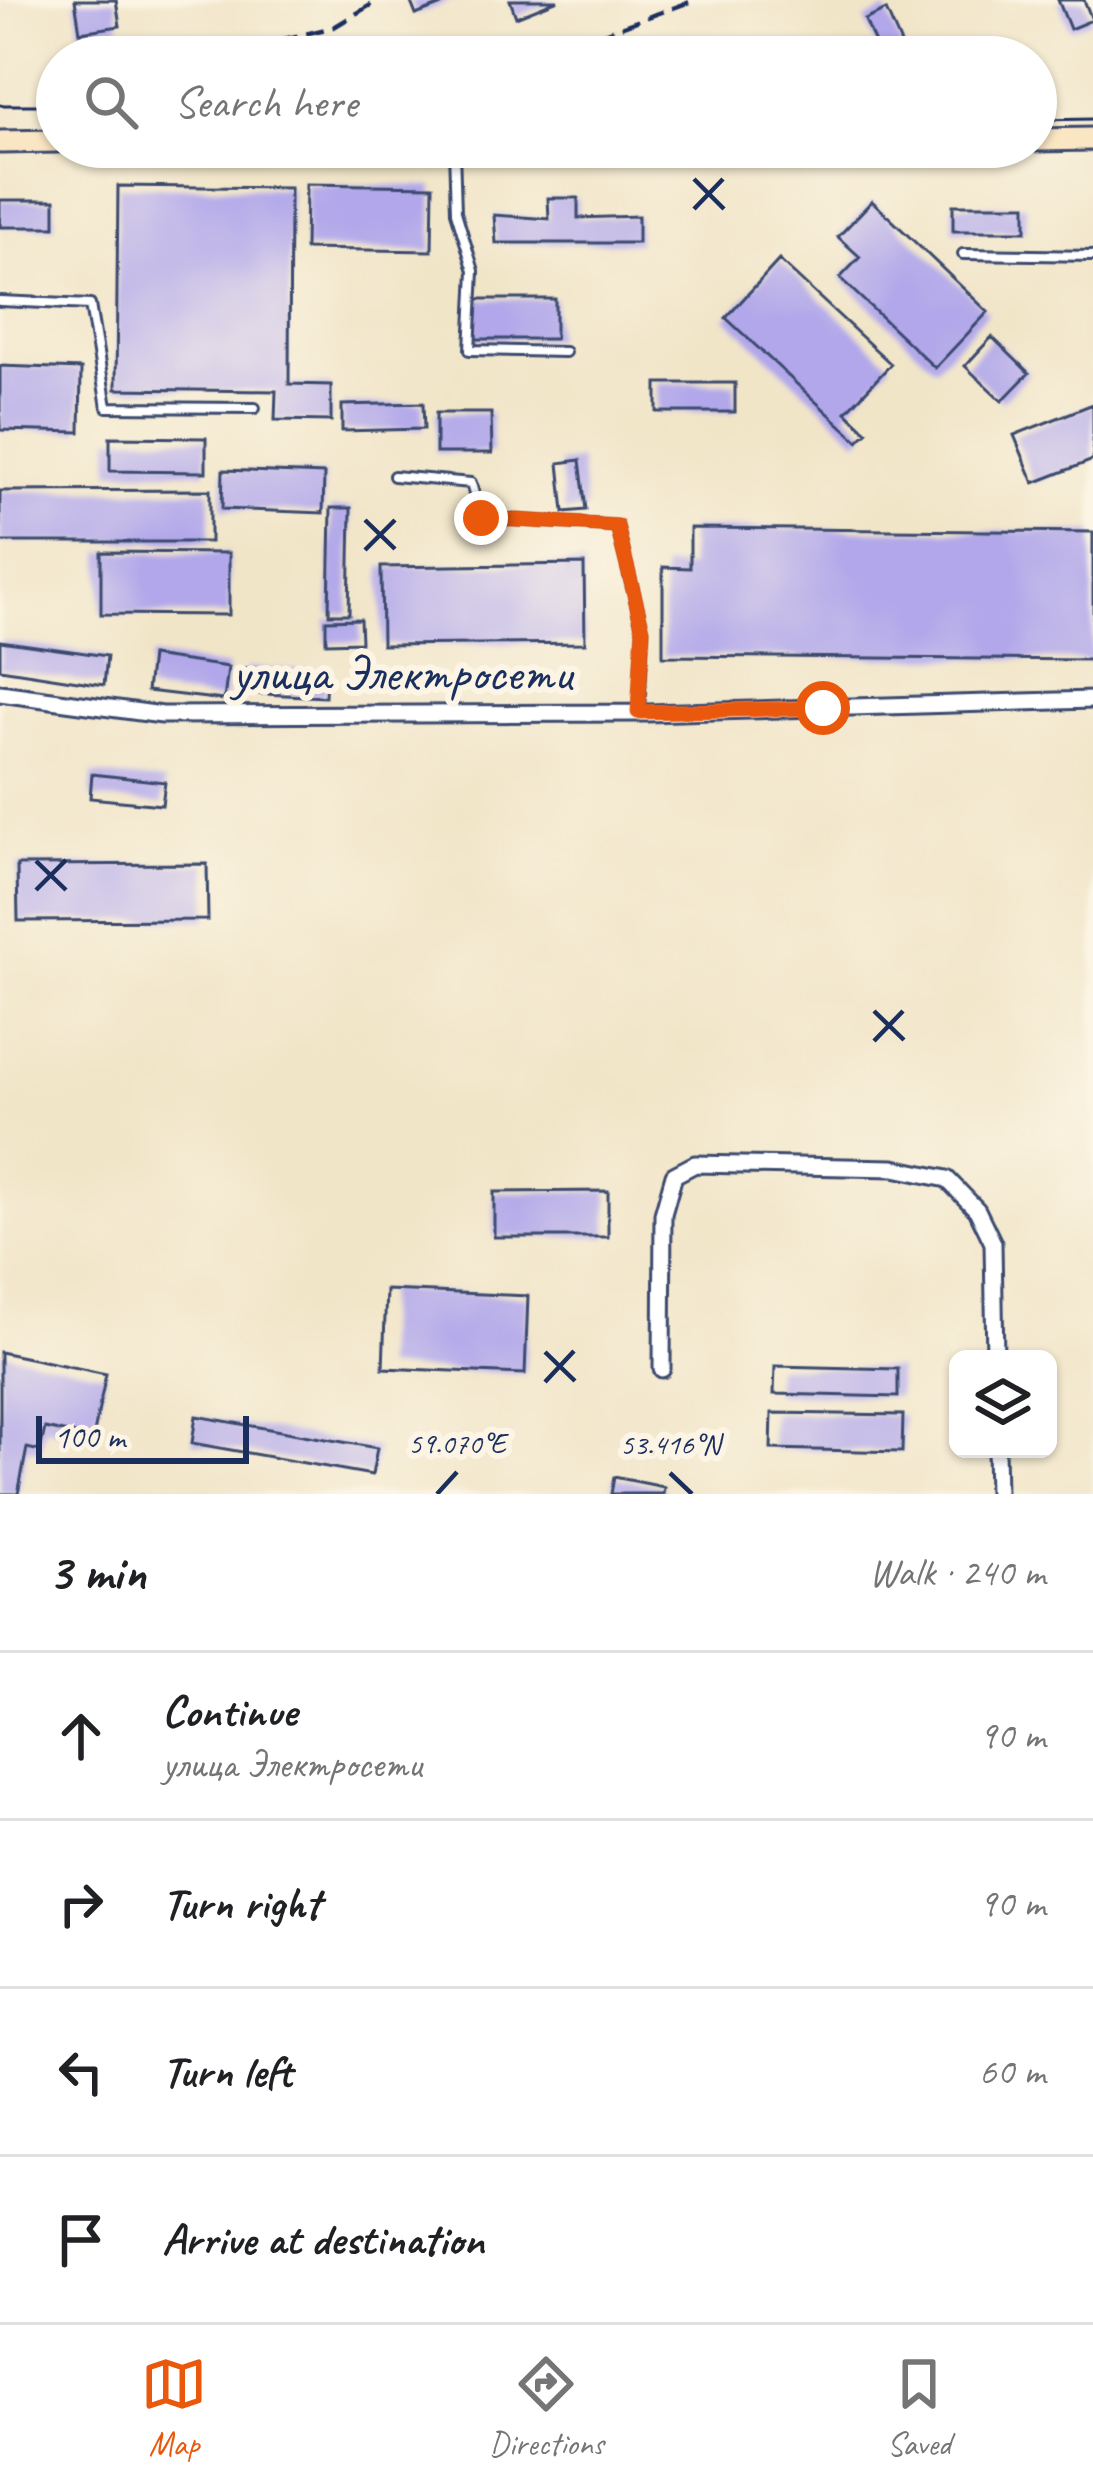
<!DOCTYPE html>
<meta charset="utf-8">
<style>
:root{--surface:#fff;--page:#f2f2f2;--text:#202124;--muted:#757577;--line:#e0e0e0;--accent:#ea580c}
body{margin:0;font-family:Caveat,sans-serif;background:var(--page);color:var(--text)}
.controls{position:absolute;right:36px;bottom:36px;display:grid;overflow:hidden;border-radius:18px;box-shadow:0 3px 9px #0004}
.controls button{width:108px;height:108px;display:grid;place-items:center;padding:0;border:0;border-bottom:3px solid var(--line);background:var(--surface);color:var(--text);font:60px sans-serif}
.scale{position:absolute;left:36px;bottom:30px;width:213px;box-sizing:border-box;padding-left:12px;border:6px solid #1b2f5e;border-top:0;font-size:33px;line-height:42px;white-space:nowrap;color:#1b2f5e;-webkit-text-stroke:9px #fcf5e5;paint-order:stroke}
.stop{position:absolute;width:36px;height:36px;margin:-27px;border:9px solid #ea580c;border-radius:50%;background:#fff}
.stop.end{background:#ea580c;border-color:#fff;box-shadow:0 3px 12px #0008}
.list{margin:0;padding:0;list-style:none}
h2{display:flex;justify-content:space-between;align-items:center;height:156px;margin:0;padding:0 48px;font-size:51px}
h2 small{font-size:39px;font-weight:400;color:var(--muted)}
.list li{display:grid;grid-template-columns:78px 1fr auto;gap:36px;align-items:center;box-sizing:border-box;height:168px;padding:0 48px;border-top:3px solid var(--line)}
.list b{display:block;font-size:45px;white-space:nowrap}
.list p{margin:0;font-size:39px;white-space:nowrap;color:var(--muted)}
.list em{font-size:39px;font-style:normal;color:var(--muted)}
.icon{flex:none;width:66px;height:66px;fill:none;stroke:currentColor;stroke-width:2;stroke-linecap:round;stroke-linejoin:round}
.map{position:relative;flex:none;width:1093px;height:1494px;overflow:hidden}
.search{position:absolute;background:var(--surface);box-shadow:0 3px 9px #0004;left:36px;right:36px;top:36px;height:132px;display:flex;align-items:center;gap:30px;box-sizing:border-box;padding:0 42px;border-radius:66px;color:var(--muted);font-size:45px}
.sheet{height:828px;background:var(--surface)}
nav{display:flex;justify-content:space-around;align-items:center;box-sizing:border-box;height:168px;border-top:3px solid var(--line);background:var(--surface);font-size:33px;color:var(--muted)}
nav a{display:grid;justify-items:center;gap:6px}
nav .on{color:var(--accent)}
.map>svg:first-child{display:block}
.building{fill:#b1a7ea}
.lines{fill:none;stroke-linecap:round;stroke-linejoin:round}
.lane-casing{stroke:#3b4a6e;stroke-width:14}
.street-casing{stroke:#3b4a6e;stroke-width:21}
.secondary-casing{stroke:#3b4a6e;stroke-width:27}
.lane{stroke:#fff;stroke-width:8}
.street{stroke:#fff;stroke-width:15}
.secondary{stroke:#fbe6c4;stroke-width:21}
.tram{stroke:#1b2f5e;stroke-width:3}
.rail{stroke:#1b2f5e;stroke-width:4.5;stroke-dasharray:18 9;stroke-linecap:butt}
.route{stroke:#ea580c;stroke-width:15}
.ticks{fill:none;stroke:#1b2f5e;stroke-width:4.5}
.labels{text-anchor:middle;stroke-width:12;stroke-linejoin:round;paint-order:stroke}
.street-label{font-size:51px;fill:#1b2f5e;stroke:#fcf5e5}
.ticks-label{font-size:30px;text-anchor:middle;fill:#1b2f5e;stroke:#fcf5e5;stroke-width:12;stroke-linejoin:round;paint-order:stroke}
</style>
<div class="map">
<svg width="1093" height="1494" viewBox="0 0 1093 1494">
<rect width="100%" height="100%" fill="#fcf5e5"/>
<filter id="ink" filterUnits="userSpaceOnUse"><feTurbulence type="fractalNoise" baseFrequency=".00833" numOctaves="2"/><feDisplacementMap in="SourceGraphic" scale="24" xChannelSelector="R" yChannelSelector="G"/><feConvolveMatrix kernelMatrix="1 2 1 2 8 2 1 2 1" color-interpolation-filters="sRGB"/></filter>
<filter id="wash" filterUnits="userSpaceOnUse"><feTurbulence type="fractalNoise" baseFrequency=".004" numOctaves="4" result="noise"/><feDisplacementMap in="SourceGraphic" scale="48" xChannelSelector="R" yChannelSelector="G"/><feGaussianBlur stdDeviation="2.7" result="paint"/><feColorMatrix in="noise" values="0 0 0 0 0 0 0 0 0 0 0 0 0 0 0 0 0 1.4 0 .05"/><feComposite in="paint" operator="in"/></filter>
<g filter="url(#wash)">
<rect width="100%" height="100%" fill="#f1e5c8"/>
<g id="blocks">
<path class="building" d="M75,0H116L120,26L80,32Z
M410,0H454L416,15Z
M510,0H558L516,17Z
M1058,0H1084L1092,20L1070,29Z
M886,10L905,53L896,57H881L865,20Z
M779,45L780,57H715L714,52Z
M306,184L433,186L432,251L305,249Z
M118,186L290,188L289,384L331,385V421L275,420L276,391L116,389Z
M548,198H578V218L638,216V243H496L494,215L549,219Z
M0,200H55V227H0Z
M872,201L988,312L935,368L840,278L860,257L838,237Z
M953,205H1026V231H953Z
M779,260L891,364L846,412L867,432L858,441L726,318Z
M475,299H555V339H475Z
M992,337L1029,373L1002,401L965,366Z
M0,366L81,369L80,432L0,430Z
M657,383H735V412H657Z
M423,403L424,429L342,431V405Z
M1093,404V460L1034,483L1014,435Z
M436,413H491L492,453H436Z
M110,437L206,438V472L110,471Z
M580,460L586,510L564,512L559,463Z
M223,470L324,474L323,513L222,509Z
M210,490V542H0V491Z
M331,508H351L349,614H329Z
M690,528L1093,532V660L663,656V567L690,568Z
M101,552L229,553V615L101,614Z
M584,564L585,643L382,645L381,567Z
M360,619L361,642L326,643V620Z
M0,641L107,656L104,685L0,669Z
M151,656L228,667L224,700L147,691Z
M246,668L326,671L325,697L244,693Z
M92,774L165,782L162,805L90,798Z
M207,864L208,920L18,921L17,865Z
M608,1191V1237H494V1192Z
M386,1290L528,1296L525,1374L383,1368Z
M0,1352L106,1374L93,1438L45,1428L40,1451L27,1448L18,1494H0Z
M775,1366L898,1369V1397L774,1394Z
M772,1413L903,1415L902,1452L771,1449Z
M196,1416L377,1448L372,1475L192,1443Z
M614,1477L664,1487L663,1494H611Z"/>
</g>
</g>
<g filter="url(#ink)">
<use href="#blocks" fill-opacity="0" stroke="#3b4a6e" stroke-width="3"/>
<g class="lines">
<g class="lane-casing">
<path id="lane" d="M454,150L456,212L474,271L470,350L565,352
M963,254L1093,256
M0,301L90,305L107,407L255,408
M394,476L471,483L481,518L617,526L643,630L639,711"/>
</g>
<g class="street-casing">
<path id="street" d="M0,693L162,715L646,713L1093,700
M662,1369L663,1214L674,1175L695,1164L894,1168L947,1179L977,1210L993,1243L995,1359
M996,1449L997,1494"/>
</g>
<g class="secondary-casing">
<path id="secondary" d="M1036,140L1093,139
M0,142L57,141
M369,147H750"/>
</g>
<use href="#lane" class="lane"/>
<use href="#street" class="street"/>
<use href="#secondary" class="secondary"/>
<path class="tram" d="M0,105H57
M1036,120L1093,119"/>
<path class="rail" d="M280,40L334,27L379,0
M138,56L542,46L601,34L695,0"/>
</g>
</g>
<g class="lines" filter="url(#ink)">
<path class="route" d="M481,518L617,526L643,630L638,712L823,708"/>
</g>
<path class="ticks" d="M694,179L724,209M694,209L723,179M365,520L395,549M365,550L395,520M36,861L66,890M36,890L66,860M874,1011L904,1040M874,1041L903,1011M545,1352L575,1381M545,1382L574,1351M670,1473L692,1494M437,1494L457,1472"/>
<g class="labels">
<g class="street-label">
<text x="402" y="690">улица Электросети</text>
</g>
</g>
<g class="ticks-label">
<text x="457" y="1453">59.070°E</text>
<text x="670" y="1454">53.416°N</text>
</g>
</svg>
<div class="controls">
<button><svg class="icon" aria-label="layers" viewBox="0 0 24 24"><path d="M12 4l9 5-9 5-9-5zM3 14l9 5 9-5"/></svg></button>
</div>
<div class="scale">100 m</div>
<div class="stop" style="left:823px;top:708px"></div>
<div class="stop end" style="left:481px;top:518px"></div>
<div class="search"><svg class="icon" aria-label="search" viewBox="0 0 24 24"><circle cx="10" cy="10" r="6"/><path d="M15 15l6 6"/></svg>Search here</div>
</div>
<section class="sheet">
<h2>3 min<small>Walk · 240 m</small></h2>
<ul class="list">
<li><svg class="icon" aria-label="ahead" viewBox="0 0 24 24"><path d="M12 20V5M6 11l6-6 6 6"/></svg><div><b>Continue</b><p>улица Электросети</p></div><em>90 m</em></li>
<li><svg class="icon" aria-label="right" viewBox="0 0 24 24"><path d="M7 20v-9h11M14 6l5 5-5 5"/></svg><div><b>Turn right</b></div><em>90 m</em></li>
<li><svg class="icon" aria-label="left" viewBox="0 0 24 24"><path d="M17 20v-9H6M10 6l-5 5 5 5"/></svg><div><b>Turn left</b></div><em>60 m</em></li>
<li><svg class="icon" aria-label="arrive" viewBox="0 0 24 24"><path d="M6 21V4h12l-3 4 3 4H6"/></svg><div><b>Arrive at destination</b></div></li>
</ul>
</section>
<nav>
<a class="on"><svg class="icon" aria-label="map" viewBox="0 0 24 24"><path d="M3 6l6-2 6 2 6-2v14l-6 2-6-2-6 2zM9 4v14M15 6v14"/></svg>Map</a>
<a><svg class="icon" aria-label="directions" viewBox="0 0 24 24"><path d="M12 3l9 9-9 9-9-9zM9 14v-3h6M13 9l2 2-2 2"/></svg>Directions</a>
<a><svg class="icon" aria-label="saved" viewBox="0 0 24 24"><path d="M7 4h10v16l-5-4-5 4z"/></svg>Saved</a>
</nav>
